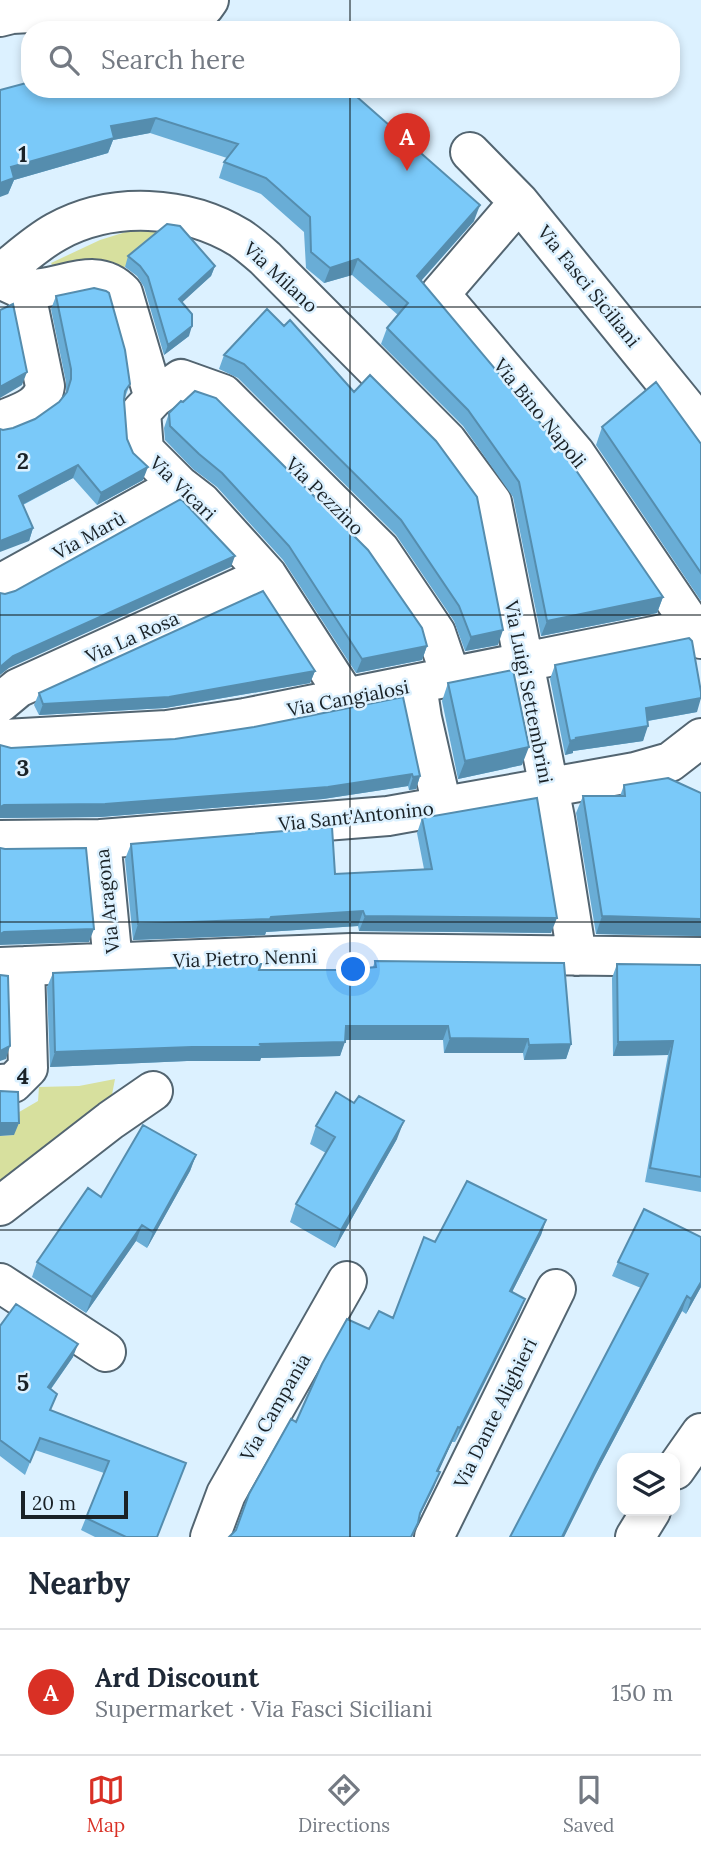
<!DOCTYPE html>
<meta charset="utf-8">
<style>
:root{--surface:#fff;--page:#f2f2f3;--text:#1f2937;--muted:#747a83;--line:#e0e1e3;--accent:#d93025}
body{margin:0;font-family:Lora,serif;background:var(--page);color:var(--text)}
.controls{position:absolute;right:21px;bottom:21px;display:grid;overflow:hidden;border-radius:14px;box-shadow:0 4px 10px #0003}
.controls button{width:63px;height:63px;display:grid;place-items:center;padding:0;border:0;border-bottom:2px solid var(--line);background:var(--surface);color:var(--text);font:35px sans-serif}
.scale{position:absolute;left:21px;bottom:18px;width:107px;box-sizing:border-box;padding-left:7px;border:4px solid #1a2227;border-top:0;font-size:19px;line-height:24px;white-space:nowrap;color:#1a2227;-webkit-text-stroke:5px #dcf1ff;paint-order:stroke}
.you{position:absolute;left:354px;top:970px;width:24px;height:24px;margin:-18px;border:5px solid #fff;border-radius:50%;background:#1a73e8;box-shadow:0 0 0 10px #1a73e833}
.badge{display:grid;place-items:center;width:46px;height:46px;border-radius:50%;background:var(--accent);color:#fff;font-size:23px;font-weight:700}
.pin{position:absolute;translate:-50% -58px;filter:drop-shadow(0 2px 4px #0008)}
.pin::after{content:'';position:absolute;top:37px;width:24px;height:21px;background:inherit;clip-path:polygon(0 0,100% 0,50% 100%)}
.list{margin:0;padding:0;list-style:none}
h2{display:flex;justify-content:space-between;align-items:center;height:91px;margin:0;padding:0 28px;font-size:30px}
h2 small{font-size:23px;font-weight:400;color:var(--muted)}
.list li{display:grid;grid-template-columns:46px 1fr auto;gap:21px;align-items:center;box-sizing:border-box;height:126px;padding:0 28px;border-top:2px solid var(--line)}
.list b{display:block;font-size:26px;white-space:nowrap}
.list p{margin:0;font-size:23px;white-space:nowrap;color:var(--muted)}
.list em{font-size:23px;font-style:normal;color:var(--muted)}
.icon{flex:none;width:38px;height:38px;fill:none;stroke:currentColor;stroke-width:2;stroke-linecap:round;stroke-linejoin:round}
.map{position:relative;flex:none;width:701px;height:1537px;overflow:hidden}
.search{position:absolute;background:var(--surface);box-shadow:0 4px 10px #0003;left:21px;right:21px;top:21px;height:77px;display:flex;align-items:center;gap:18px;box-sizing:border-box;padding:0 24px;border-radius:28px;color:var(--muted);font-size:26px}
.sheet{height:217px;background:var(--surface)}
nav{display:flex;justify-content:space-around;align-items:center;box-sizing:border-box;height:98px;border-top:2px solid var(--line);background:var(--surface);font-size:19px;color:var(--muted)}
nav a{display:grid;justify-items:center;gap:4px}
nav .on{color:var(--accent)}
.map>svg:first-child{display:block}
.green{fill:#d7e09e}
.lines{fill:none;stroke-linecap:round;stroke-linejoin:round}
.minor-casing{stroke:#536571;stroke-width:42}
.minor{stroke:#fff;stroke-width:38}
.wall{fill:#69add6}
.shaded-wall{fill:#558dae}
.building{fill:#7ac9f9;stroke:#558dae;stroke-width:2}
.grid{fill:none;stroke:#1a2227;stroke-width:2;stroke-opacity:0.55}
.labels{text-anchor:middle;stroke-width:5;stroke-linejoin:round;paint-order:stroke}
.street-label{font-size:19px;fill:#1a2227;stroke:#dcf1ff}
.grid-label{font-size:23px;text-anchor:middle;font-weight:bold;fill:#1a2227;stroke:#dcf1ff;stroke-width:5;stroke-linejoin:round;paint-order:stroke}
</style>
<div class="map">
<svg width="701" height="1537" viewBox="0 0 701 1537">
<rect width="100%" height="100%" fill="#dcf1ff"/>
<path class="green" d="M170,229L122,269H54L51,263L100,240L129,231Z
M115,1079L111,1100L0,1182V1136L14,1135V1115L38,1101L39,1087L79,1086Z"/>
<g class="lines">
<g class="minor-casing">
<path id="minor" d="M0,17L12,14L87,10L180,18L204,7L209,0
M470,152L519,202L701,426
M519,202L440,294L575,453L701,639
M0,274C18,260 36,243 56,232C112,201 186,205 240,238C249,244 257,251 265,258L447,441L492,502L555,818L577,956
M0,279C8,282 18,289 26,289C61,291 95,263 123,293L154,398L141,412L144,450L179,485L201,502L267,575L347,699
M154,398L181,379L223,394L380,550L436,633L451,677
M0,421C18,413 42,408 45,386L25,289
M0,584L179,485
M417,685L422,718L442,806
M0,703L18,688L267,575
M0,737L5,739L167,730L245,718L693,628
M101,839L113,963
M0,840L101,839L388,816L635,772L670,762L701,738
M0,967L351,953L701,957
M0,1084L13,1083L28,1068L25,966
M0,1206L111,1120L153,1091
M0,1283L106,1352
M675,1470L701,1433
M210,1537L226,1494L347,1281
M434,1537L556,1289
M635,1537L651,1511"/>
</g>
<use href="#minor" class="minor"/>
</g>
<path class="wall" d="M348,89L474,221L421,281L663,597L657,613L541,636L513,497L463,426L381,344L387,328L398,315L352,275L324,283L306,268L304,232L261,194L219,178L224,162L227,158L150,133L113,140L108,153L14,180L8,194L0,90Z
M128,256L215,266L211,276L182,302L189,336L164,355L144,287L137,276L125,267Z
M56,296L130,384L124,400L127,439L143,480L97,505L73,478L23,505L33,528L29,541L3,430L13,428L35,419L59,402L66,393V382L51,309Z
M267,309L498,645L465,651L454,621L396,535L238,378L219,369L224,355Z
M169,413L427,646L422,660L356,673L283,560L217,487L193,469L165,440L164,428Z
M602,427L701,444V601L596,445Z
M555,665L697,712L648,721L643,741L573,751V753L565,755L550,679Z
M315,671L310,683L165,708L39,715L34,705L39,693Z
M448,683L522,765L458,779L442,701Z
M254,727L420,776L416,789L409,790L408,786L323,799L100,817L0,818V745L11,748L175,739Z
M624,785L701,793V936L596,934L576,813L583,796H620Z
M422,818L551,933L359,931L358,926L266,932L265,935L133,940L125,859L131,844L335,874L424,869L417,833Z
M375,961L571,1044L566,1059L524,1060L523,1053H444L443,1040H345L340,1056L261,1058L260,1061H187L50,1067L47,987L53,973L344,970L373,967Z
M617,964L701,965V1192L645,1182L668,1055L613,1056L612,978Z
M316,1126L397,1139L335,1248L290,1222L296,1204L326,1153L310,1144Z
M196,1155L190,1171L147,1248L136,1241L86,1313L32,1277L37,1262L101,1197Z
M546,1220L541,1235L512,1292L525,1299L519,1314L455,1442H452L438,1471L434,1487L418,1519L236,1530L296,1422L369,1329L393,1318L435,1242Z
M618,1262L701,1287L686,1314L682,1311L595,1475L564,1537H510L641,1288L612,1276Z
M0,1326L73,1357L51,1389V1410L186,1463L157,1537H95L81,1530L104,1473L35,1450L25,1475L0,1456Z"/>
<path class="shaded-wall" d="M156,118L150,133L113,140L108,153L14,180L8,194L0,197V183L11,167L111,126Z
M480,205L474,221L412,291L417,276Z
M358,259L352,275L324,283L330,268Z
M215,266L211,276L175,309L179,299Z
M192,326L189,336L164,355L168,345Z
M27,372L22,385L0,398V387Z
M78,465L73,478L14,509L19,496Z
M148,467L143,480L97,505L101,493Z
M33,528L29,541L0,552V541Z
M235,556L231,567L9,668L0,675V667L13,656Z
M663,597L657,613L541,636L547,621Z
M503,630L498,645L465,651L471,637Z
M427,646L422,660L356,673L362,659Z
M315,671L310,683L165,708L39,715L43,704Z
M701,698L697,712L641,722L646,708Z
M648,726L643,741L573,751V753L565,755L570,741L575,738Z
M529,747L522,765L458,779L465,761Z
M412,774L408,786L323,799L100,817L0,818V807L4,805Z
M420,776L416,789L409,790L413,777Z
M363,911L358,926L266,932L265,935L133,940L138,924Z
M365,916L557,918L551,933L359,931Z
M602,916L701,919V936L596,934Z
M94,929L89,942L0,945V934L4,932Z
M346,1026H448L443,1040H341Z
M450,1038L528,1039L523,1053H444Z
M673,1041L668,1055L613,1056L618,1042Z
M345,1042L340,1056L261,1058L260,1061H187L50,1067L55,1052L259,1044Z
M571,1044L566,1059L524,1060L529,1045Z
M10,1046L6,1059L0,1061V1051Z
M404,1121L397,1139L335,1248L341,1230Z
M0,1123H19L14,1135L0,1136Z
M196,1155L190,1171L147,1248L153,1232Z
M546,1220L541,1235L505,1306L510,1291Z
M142,1225L136,1241L86,1313L92,1297Z
M701,1282V1287L686,1314L691,1299Z
M687,1296L682,1311L595,1475L564,1537H562L600,1460Z
M525,1299L519,1314L455,1442L460,1428Z
M78,1344L73,1357L43,1400L48,1387Z
M458,1427L452,1442L432,1486L437,1471Z
M440,1472L434,1487L414,1527L420,1513Z"/>
<path class="building" d="M30,82V89H348L480,205L417,276L558,444L663,597L547,621L519,482L468,410L387,328L408,303L358,259L330,268L311,252L310,217L266,178L224,162L238,144L156,118L111,126L114,138L11,167L14,178L0,183V90Z
M167,224L180,226L215,266L179,299L192,314V326L168,345L148,277L140,266L128,256Z
M94,288L106,291L109,293L125,350L130,384L125,391L124,400L127,439L133,453L148,467L101,493L78,465L19,496L33,528L0,541V429L3,430L13,428L35,419L59,402L67,392L71,379V369L56,296Z
M13,304L27,372L0,387V310Z
M267,309L284,326L290,320L354,392L370,375L436,441L477,497L503,630L471,637L459,606L401,520L244,364L224,355Z
M656,382L701,444V573L602,427Z
M195,391L216,398L368,550L422,628L427,646L362,659L289,546L222,473L199,454L170,426L169,413L181,401L183,402Z
M181,499L235,556L13,656L0,667V593L5,594L15,591Z
M263,591L315,671L169,697L43,704L39,693Z
M689,638L692,641L701,692V698L646,708L648,726L575,738L578,739L570,741L555,665Z
M513,670L529,747L465,761L448,683Z
M403,697L420,776L413,777L412,774L328,787L105,804L4,805L0,807V745L11,748L175,739L254,727Z
M668,778L701,793V919L602,916L583,796H625L624,785Z
M537,798L557,918L365,916L363,911L271,917L270,919L138,924L131,844L332,827L335,874L432,869L422,818Z
M0,848L5,849L86,848L94,929L4,932L0,934Z
M375,961L564,963L571,1044L529,1045L528,1039L450,1038L448,1026H346L345,1042L259,1044L265,1047H192L55,1052L53,973L261,964L259,970H344L376,967Z
M617,964L701,965V1177L650,1168L673,1041L618,1042Z
M0,975L8,976L10,1046L0,1051Z
M0,1091L18,1092L19,1123H0Z
M336,1092L354,1103L359,1096L404,1121L341,1230L296,1204L335,1137L316,1126Z
M143,1125L196,1155L153,1232L142,1225L92,1297L37,1262L88,1188L101,1197Z
M467,1181L546,1220L510,1291L525,1299L460,1428L458,1427L437,1471L440,1472L420,1513L418,1523L411,1537H229L236,1530L249,1494L291,1419L296,1422L322,1364L347,1319L369,1329L379,1311L393,1318L424,1237L435,1242Z
M644,1209L701,1237V1282L691,1299L687,1296L600,1460L562,1537H510L648,1274L618,1262Z
M16,1304L78,1344L48,1387L57,1394L50,1410L186,1463L157,1537H126L86,1518L109,1461L40,1438L30,1462L0,1440V1326Z"/>
<path class="grid" d="M350,0V30M350,89V1537M0,307H701M0,615H701M0,922H701M0,1230H701"/>
<g class="labels">
<g class="street-label">
<text transform="translate(281 277) rotate(43)" y="7">Via Milano</text>
<text transform="translate(589 286) rotate(51)" y="7">Via Fasci Siciliani</text>
<text transform="translate(540 413) rotate(51)" y="7">Via Bino Napoli</text>
<text transform="translate(183 488) rotate(44)" y="7">Via Vicari</text>
<text transform="translate(325 496) rotate(45)" y="7">Via Pezzino</text>
<text transform="translate(89 535) rotate(-29)" y="7">Via Marù</text>
<text transform="translate(132 637) rotate(-24)" y="7">Via La Rosa</text>
<text transform="translate(529 692) rotate(79)" y="7">Via Luigi Settembrini</text>
<text transform="translate(348 698) rotate(-11)" y="7">Via Cangialosi</text>
<text transform="translate(356 816) rotate(-6)" y="7">Via Sant'Antonino</text>
<text transform="translate(107 901) rotate(-96)" y="7">Via Aragona</text>
<text transform="translate(245 958) rotate(-2)" y="7">Via Pietro Nenni</text>
<text transform="translate(275 1407) rotate(-60)" y="7">Via Campania</text>
<text transform="translate(495 1413) rotate(-64)" y="7">Via Dante Alighieri</text>
</g>
</g>
<g class="grid-label">
<text x="23" y="162">1</text>
<text x="23" y="469">2</text>
<text x="23" y="776">3</text>
<text x="23" y="1084">4</text>
<text x="23" y="1391">5</text>
</g>
</svg>
<div class="controls">
<button><svg class="icon" aria-label="layers" viewBox="0 0 24 24"><path d="M12 4l9 5-9 5-9-5zM3 14l9 5 9-5"/></svg></button>
</div>
<div class="scale">20 m</div>
<div class="you"></div>
<div class="pin badge" style="left:407px;top:171px">A</div>
<div class="search"><svg class="icon" aria-label="search" viewBox="0 0 24 24"><circle cx="10" cy="10" r="6"/><path d="M15 15l6 6"/></svg>Search here</div>
</div>
<section class="sheet">
<h2>Nearby<small></small></h2>
<ul class="list">
<li><span class="badge">A</span><div><b>Ard Discount</b><p>Supermarket · Via Fasci Siciliani</p></div><em>150 m</em></li>
</ul>
</section>
<nav>
<a class="on"><svg class="icon" aria-label="map" viewBox="0 0 24 24"><path d="M3 6l6-2 6 2 6-2v14l-6 2-6-2-6 2zM9 4v14M15 6v14"/></svg>Map</a>
<a><svg class="icon" aria-label="directions" viewBox="0 0 24 24"><path d="M12 3l9 9-9 9-9-9zM9 14v-3h6M13 9l2 2-2 2"/></svg>Directions</a>
<a><svg class="icon" aria-label="saved" viewBox="0 0 24 24"><path d="M7 4h10v16l-5-4-5 4z"/></svg>Saved</a>
</nav>
